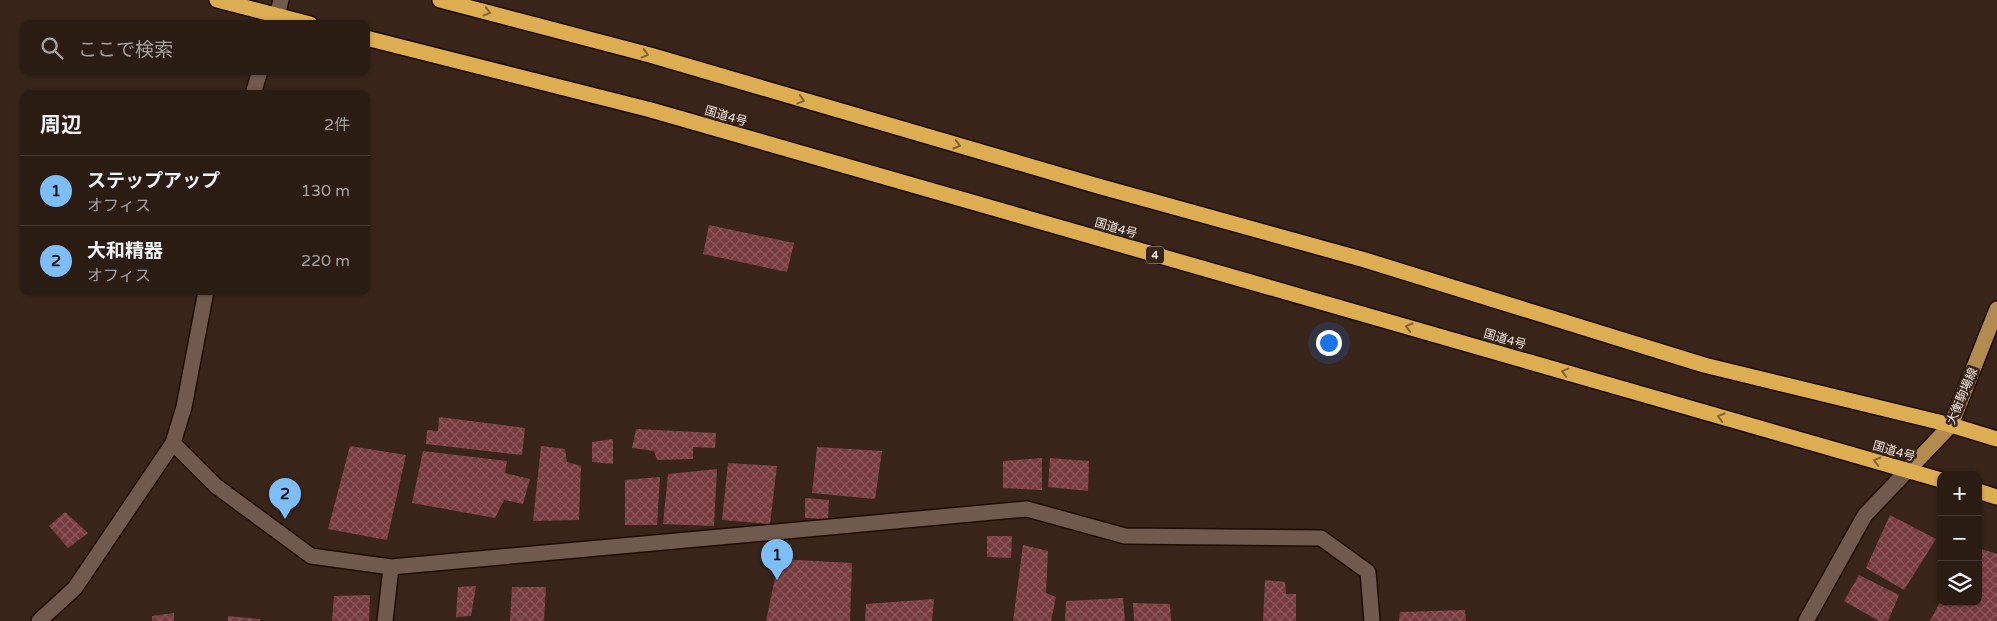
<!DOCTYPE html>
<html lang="ja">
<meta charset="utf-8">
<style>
:root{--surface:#2a1b13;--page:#362821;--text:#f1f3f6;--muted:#a5a1a0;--line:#463933;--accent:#7dbef9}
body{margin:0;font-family:"Varela Round","Noto Sans JP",sans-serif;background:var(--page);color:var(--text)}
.controls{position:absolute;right:15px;bottom:15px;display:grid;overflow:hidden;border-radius:10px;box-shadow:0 1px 4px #0004}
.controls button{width:45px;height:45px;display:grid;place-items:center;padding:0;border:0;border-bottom:1px solid var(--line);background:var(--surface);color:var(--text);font:25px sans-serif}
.you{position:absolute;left:1328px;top:342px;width:18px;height:18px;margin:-12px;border:4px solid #fff;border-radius:50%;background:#1a73e8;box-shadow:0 0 0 8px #1a73e833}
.badge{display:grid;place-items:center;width:32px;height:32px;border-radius:50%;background:var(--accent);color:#111;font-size:16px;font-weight:700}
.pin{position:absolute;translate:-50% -41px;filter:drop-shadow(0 1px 2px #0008)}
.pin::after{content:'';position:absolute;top:26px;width:18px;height:15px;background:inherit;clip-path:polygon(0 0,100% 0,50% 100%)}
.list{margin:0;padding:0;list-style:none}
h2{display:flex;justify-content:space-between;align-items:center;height:65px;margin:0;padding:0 20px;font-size:21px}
h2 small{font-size:16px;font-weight:400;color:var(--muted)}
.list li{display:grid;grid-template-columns:32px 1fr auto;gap:15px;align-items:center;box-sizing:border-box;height:70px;padding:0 20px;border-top:1px solid var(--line)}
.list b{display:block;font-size:19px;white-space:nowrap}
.list p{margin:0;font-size:16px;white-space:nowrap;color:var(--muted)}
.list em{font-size:16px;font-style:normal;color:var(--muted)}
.icon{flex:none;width:28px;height:28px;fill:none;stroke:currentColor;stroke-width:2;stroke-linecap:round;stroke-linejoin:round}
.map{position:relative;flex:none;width:1997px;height:621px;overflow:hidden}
.search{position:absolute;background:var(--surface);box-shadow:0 1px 4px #0004;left:20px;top:20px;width:350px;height:55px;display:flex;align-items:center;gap:12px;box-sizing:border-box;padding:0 18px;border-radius:10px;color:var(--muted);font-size:19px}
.panel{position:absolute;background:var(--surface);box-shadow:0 1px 4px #0004;left:20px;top:90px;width:350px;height:205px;border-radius:10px}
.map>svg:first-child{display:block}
.building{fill:url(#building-cross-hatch)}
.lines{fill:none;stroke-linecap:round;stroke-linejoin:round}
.minor-casing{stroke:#1e0c04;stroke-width:18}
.major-casing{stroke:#1e0c04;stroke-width:18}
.highway-casing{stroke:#1e0c04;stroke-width:18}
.minor{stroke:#70594d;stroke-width:15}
.major{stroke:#b18b4f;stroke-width:15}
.highway{stroke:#dcad51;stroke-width:15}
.oneway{stroke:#826232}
.labels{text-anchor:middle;stroke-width:5;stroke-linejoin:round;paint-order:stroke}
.shield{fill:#382419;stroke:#beafa6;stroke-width:1}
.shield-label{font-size:11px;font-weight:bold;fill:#f7eae2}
.street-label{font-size:12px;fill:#f7eae2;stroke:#382419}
</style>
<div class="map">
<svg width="1997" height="621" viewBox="0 0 1997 621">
<defs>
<pattern id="building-cross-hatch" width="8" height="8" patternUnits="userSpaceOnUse" patternTransform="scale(1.25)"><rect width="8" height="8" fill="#773b3f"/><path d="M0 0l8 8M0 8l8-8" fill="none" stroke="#8b585a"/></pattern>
</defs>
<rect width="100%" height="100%" fill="#382419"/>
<path class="building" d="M709,225L794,243L787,272L703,254Z
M439,417L525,428L522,455L426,444L427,430L438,431Z
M636,429L716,433L715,448L693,447V459L657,460L654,451L632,448Z
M613,439V464L592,462V442Z
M350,446L406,455L387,540L328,529Z
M541,446L565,449L567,462L581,466L579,520L533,521Z
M817,447L882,451L875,499L812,493Z
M423,451L507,461L505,473L530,479L523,504L504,500L495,518L412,503Z
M1042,458V490L1003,488V461Z
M1050,458L1089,461L1088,491L1048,487Z
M728,463L777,466L770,524L722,520Z
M717,469L714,526L663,524L668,474Z
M660,477L657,525H625V480Z
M805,498L829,500L828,519L805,518Z
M65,512L88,533L68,548L49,526Z
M1890,515L1936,539L1904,590L1866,568Z
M987,536H1012L1011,558L987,557Z
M1023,545L1048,551L1046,593L1056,597L1051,621H1013Z
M1978,548L1997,554V621H1930L1940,602H1978Z
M779,559L852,563L850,621H766Z
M1859,575L1899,595L1888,621H1879L1844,601Z
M1265,580L1285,582L1286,594H1296V621H1263Z
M476,586L471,616L456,617L458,587Z
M512,587H546L544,621H510Z
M370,595L369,621H332L334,596Z
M1123,598L1125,621H1065L1066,601Z
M934,599L932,621H865L866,604Z
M1133,603L1170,604L1171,621H1134Z
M1465,610L1466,621H1399L1400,612Z
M174,613V621H152V616Z
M228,616L260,619V621H228Z"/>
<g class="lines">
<g class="minor-casing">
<path id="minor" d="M275,24L281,0
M253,94L260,71
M173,443L216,486L311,556L391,567L1027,509L1125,536L1321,538L1368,572L1372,621
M39,621L75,588L173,443L184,407L206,291
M385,621L391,567
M1806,621L1865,515L1908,470"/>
</g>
<g class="major-casing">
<path id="major" d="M1908,470L1951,425L1997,309"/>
</g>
<g class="highway-casing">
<path id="highway" d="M217,0L310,24
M440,0L650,55L1098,186L1365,260L1704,365L1951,425L1997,439
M366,38L651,110L1941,480
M1978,491L1997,497"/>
</g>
<use href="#minor" class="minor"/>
<use href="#major" class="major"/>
<use href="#highway" class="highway"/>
</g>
<defs><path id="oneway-chevron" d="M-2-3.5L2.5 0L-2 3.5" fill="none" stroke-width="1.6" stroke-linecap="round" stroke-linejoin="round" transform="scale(1.25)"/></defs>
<g class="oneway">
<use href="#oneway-chevron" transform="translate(487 12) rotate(15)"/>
<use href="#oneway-chevron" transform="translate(645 54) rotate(15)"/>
<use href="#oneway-chevron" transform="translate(801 100) rotate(16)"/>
<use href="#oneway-chevron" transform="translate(957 145) rotate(16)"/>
<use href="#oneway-chevron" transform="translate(1409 327) rotate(-164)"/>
<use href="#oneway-chevron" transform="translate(1565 372) rotate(-164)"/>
<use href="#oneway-chevron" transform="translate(1721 417) rotate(-164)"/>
<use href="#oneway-chevron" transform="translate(1877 461) rotate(-164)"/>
</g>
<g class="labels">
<rect class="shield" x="1146" y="246.5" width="18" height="17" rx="4"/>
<g class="shield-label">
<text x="1155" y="259">4</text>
</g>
<g class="street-label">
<text transform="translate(726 116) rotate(16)" y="4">国道4号</text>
<text transform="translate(1116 228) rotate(16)" y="4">国道4号</text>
<text transform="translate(1505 339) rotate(16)" y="4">国道4号</text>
<text transform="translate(1962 396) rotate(-67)" y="4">大衡駒場線</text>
<text transform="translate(1894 451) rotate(16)" y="4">国道4号</text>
</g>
</g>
</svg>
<div class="controls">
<button>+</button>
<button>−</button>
<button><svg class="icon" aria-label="layers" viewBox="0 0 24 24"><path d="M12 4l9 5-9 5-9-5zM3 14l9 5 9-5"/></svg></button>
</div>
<div class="you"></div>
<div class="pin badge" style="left:777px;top:580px">1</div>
<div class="pin badge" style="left:285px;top:519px">2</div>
<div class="search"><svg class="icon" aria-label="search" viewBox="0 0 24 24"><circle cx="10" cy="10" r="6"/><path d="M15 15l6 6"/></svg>ここで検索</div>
<section class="panel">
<h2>周辺<small>2件</small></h2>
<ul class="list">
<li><span class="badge">1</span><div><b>ステップアップ</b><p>オフィス</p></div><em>130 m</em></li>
<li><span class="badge">2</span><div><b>大和精器</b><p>オフィス</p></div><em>220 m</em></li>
</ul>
</section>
</div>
